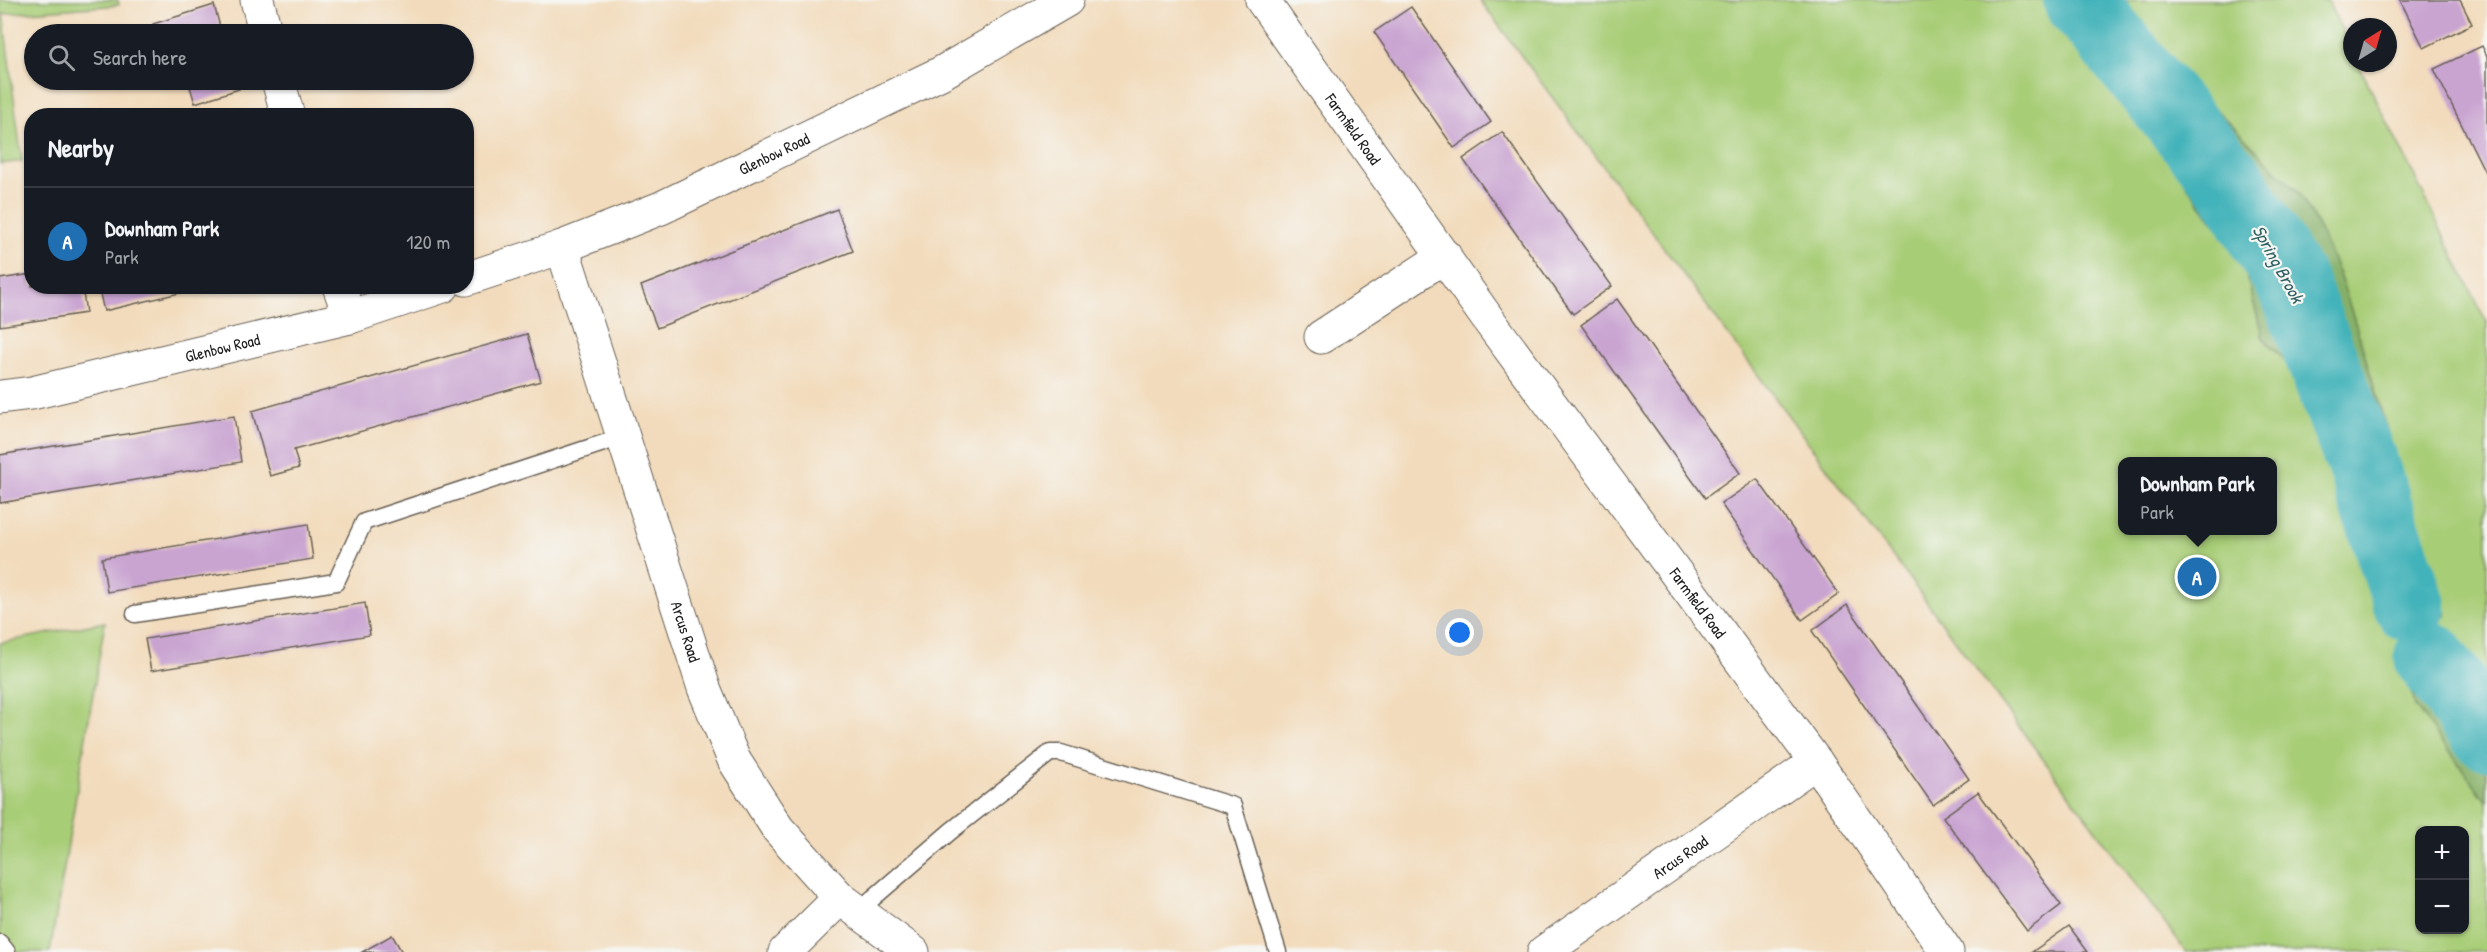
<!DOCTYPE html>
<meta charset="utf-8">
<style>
:root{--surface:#171b24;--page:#242831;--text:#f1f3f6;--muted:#9ea1a6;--line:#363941;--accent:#1f6fb2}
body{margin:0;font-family:"Patrick Hand",sans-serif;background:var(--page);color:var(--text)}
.controls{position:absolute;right:18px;bottom:18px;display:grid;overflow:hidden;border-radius:12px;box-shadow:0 2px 4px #0004}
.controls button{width:54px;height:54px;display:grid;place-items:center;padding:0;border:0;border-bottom:2px solid var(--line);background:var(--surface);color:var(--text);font:30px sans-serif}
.compass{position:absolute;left:2343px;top:18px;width:54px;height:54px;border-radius:50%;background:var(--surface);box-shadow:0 2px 4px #0004;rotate:37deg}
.you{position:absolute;left:1460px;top:633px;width:21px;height:21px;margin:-15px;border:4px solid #fff;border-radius:50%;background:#1a73e8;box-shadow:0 0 0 9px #1a73e833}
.badge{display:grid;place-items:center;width:39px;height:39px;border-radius:50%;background:var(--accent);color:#fff;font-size:20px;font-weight:700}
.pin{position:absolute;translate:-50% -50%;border:3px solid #fff;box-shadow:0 2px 6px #0006}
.popup{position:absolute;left:2118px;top:457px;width:159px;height:78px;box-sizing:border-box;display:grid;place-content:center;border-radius:12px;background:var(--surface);filter:drop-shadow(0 2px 4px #0005);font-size:20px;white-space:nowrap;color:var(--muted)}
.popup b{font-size:22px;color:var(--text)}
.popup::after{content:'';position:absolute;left:50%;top:100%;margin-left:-12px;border:12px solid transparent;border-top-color:var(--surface)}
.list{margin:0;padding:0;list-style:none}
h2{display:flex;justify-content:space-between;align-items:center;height:78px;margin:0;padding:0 24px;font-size:26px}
h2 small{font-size:20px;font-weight:400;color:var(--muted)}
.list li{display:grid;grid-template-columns:39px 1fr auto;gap:18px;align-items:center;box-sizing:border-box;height:108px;padding:0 24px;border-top:2px solid var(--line)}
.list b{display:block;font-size:22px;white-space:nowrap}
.list p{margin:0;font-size:20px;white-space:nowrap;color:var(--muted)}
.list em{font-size:20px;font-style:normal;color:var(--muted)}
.icon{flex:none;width:33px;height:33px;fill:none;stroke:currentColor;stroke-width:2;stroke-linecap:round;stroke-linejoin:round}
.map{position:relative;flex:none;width:2487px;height:952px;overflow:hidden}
.search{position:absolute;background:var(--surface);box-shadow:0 2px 4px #0004;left:24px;top:24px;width:450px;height:66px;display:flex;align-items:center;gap:15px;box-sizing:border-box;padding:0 21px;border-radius:33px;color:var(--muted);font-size:22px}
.panel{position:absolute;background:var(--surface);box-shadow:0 2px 4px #0004;left:24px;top:108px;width:450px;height:186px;border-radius:24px}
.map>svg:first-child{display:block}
.green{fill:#a8cd77;stroke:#62744a;stroke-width:1.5;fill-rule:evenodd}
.forest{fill:#86b068;stroke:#516642;stroke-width:1.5}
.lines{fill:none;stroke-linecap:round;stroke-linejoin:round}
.river{stroke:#43b3ba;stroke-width:72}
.building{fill:#c9a4d1}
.lane-casing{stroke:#675f54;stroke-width:19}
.street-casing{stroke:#675f54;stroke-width:35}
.lane{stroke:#fff;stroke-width:16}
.street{stroke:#fff;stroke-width:33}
.labels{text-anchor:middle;stroke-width:4.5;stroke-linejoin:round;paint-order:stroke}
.street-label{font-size:16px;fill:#1c1c1c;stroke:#f6f6f2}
.water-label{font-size:18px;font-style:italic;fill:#2e6063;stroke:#f6f6f2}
</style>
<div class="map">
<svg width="2487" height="952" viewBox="0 0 2487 952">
<rect width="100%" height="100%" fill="#f6f6f2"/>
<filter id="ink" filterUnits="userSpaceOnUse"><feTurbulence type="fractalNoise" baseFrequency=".0167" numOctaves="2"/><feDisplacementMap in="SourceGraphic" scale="12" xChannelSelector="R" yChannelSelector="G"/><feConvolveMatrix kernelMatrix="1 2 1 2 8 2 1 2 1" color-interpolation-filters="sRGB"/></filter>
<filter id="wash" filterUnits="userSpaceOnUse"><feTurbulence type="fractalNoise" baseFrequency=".008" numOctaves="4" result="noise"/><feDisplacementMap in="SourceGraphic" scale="24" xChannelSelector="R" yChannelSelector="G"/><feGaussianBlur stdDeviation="1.35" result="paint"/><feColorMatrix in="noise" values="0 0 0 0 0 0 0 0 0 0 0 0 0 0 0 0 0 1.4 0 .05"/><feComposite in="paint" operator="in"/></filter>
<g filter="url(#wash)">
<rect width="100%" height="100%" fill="#f2dbbc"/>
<path class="green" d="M0,0H118L119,5L3,14L22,161L0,164Z
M1480,0H2327L2352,51V63H2358L2487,323V952H2186ZM2122,462H2272V530H2122ZM2420,830H2464V930H2420Z
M105,622L50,952H0V643Z"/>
<path class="forest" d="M2049,0H2107L2299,193C2341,261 2355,323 2377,397C2399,470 2423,543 2446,615L2398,621L2385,612L2287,363L2263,338L2243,263L2181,177L2144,111Z
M2451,630L2487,678V802L2415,706L2400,639Z"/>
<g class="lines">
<path class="river" d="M2079,0L2232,184L2294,287L2362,463L2410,606
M2430,657L2487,734"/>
</g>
<g id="blocks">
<path class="building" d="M2400,0H2460L2472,24L2424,48Z
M214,5L222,34H156L153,24Z
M1411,7L1491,122L1454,148L1374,32Z
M2482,46L2487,56V176L2434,69Z
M188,80H236L239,89L195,103Z
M1502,132L1612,286L1573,314L1463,159Z
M837,209L853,251L657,328L641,286Z
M32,274V286H82L86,313L0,326V279Z
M98,286H205V287L104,311Z
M1617,299L1740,473L1705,498L1581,325Z
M527,334L541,381L294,450L299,468L270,476L252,411Z
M234,416L241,462L0,503V455Z
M1757,479L1839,594L1802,620L1721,504Z
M308,524L313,559L107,592L102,558Z
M365,603L370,635L151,671L145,639Z
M1847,605L1969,779L1933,805L1812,631Z
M1978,792L2061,905L2027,931L1943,817Z
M2069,926L2088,952H2032Z
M392,935L402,952H362Z"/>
</g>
</g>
<g filter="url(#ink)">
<use href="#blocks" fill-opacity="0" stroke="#675f54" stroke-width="1.5"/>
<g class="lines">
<g class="lane-casing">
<path id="lane" d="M135,614L336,582L364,522L622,437
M858,911L951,831L1050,753H1061L1233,806L1278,952
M0,943L7,952"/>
</g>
<g class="street-casing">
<g id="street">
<path d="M257,0L266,34"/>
<path id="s1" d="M1262,0L1490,322L1816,762L1947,952"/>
<path d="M278,80L288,116"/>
<path id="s2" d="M562,247L704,688L734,760L778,829L840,898L913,952"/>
<path id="s3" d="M466,279L562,247L661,208L943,72L1067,0"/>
<path d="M339,286L350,317"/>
<path d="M1321,337L1445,256"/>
<path id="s4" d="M0,397L32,393L350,317L443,286"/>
<path d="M785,952L840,898"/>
<path id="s5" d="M1544,952L1816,762"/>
</g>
</g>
<use href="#lane" class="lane"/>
<use href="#street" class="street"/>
</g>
</g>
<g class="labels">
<g class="street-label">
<text dy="6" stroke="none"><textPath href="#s1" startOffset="158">Farmfield Road</textPath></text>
<text dy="6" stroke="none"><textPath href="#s3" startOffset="333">Glenbow Road</textPath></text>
<text dy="6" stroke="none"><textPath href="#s4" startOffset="228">Glenbow Road</textPath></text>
<text dy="6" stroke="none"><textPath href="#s1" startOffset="744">Farmfield Road</textPath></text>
<text dy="6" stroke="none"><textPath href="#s2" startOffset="404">Arcus Road</textPath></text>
<text dy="6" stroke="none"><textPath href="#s5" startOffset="166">Arcus Road</textPath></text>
</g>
<g class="water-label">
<text transform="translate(2278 264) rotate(61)" y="6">Spring Brook</text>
</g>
</g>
</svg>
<div class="controls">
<button>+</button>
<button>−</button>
</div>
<svg class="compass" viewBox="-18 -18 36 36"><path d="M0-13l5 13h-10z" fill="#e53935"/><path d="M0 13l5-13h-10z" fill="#9ea1a6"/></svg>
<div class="you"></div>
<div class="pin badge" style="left:2197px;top:577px">A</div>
<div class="popup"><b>Downham Park</b>Park</div>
<div class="search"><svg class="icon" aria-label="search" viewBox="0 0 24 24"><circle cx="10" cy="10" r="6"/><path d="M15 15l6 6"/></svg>Search here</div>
<section class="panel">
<h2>Nearby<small></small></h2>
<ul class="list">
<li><span class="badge">A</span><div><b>Downham Park</b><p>Park</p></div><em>120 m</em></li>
</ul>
</section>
</div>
